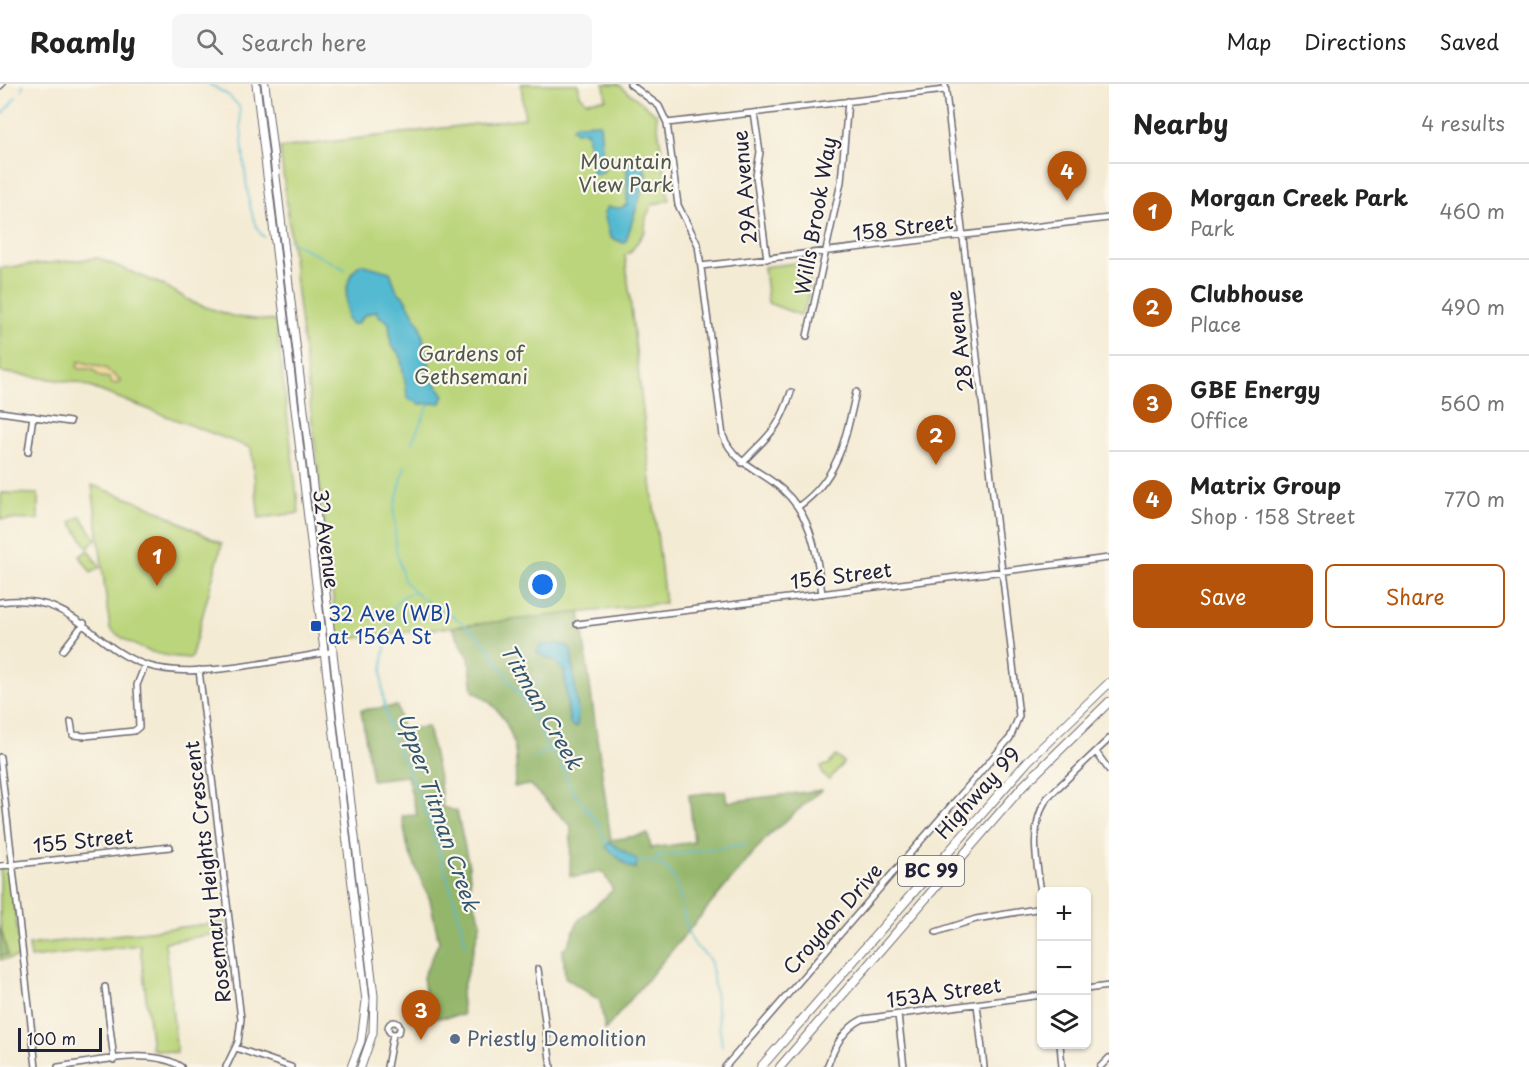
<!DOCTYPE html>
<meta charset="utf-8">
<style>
:root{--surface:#fff;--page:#f6f6f6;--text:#222;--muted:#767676;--line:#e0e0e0;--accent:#b45309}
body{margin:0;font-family:"Playpen Sans",sans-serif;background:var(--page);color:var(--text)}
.controls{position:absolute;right:18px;bottom:18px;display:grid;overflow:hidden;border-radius:9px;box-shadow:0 2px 4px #0004}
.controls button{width:54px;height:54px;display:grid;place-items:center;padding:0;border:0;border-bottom:2px solid var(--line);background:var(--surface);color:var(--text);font:30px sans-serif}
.scale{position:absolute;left:18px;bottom:15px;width:84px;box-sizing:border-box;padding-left:6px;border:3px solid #22223b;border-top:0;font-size:16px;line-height:21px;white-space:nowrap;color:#22223b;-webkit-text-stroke:4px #fbf7ec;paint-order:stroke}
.you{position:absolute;left:543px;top:501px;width:21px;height:21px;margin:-15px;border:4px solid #fff;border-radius:50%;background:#1a73e8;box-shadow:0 0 0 9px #1a73e833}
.badge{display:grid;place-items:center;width:39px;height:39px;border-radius:50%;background:var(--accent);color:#fff;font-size:20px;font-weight:700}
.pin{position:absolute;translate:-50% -50px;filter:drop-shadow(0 2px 3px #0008)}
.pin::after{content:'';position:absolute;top:32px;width:21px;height:18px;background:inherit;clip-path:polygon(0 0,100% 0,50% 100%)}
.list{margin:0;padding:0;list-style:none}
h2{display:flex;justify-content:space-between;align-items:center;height:78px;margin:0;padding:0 24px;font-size:26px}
h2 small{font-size:20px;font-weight:400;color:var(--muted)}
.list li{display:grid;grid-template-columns:39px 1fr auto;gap:18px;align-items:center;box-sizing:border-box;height:96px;padding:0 24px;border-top:2px solid var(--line)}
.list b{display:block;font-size:22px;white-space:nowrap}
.list p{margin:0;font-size:20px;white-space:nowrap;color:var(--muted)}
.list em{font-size:20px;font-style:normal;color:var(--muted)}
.actions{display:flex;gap:12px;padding:18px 24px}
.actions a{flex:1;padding:14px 0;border:2px solid var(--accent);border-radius:9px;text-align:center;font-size:21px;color:var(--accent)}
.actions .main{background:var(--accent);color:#fff}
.icon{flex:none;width:33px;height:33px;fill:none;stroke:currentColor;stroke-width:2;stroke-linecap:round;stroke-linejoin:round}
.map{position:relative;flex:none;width:1109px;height:983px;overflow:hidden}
header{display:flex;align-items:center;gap:36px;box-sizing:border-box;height:84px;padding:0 30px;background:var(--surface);border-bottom:2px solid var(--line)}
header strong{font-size:28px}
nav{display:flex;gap:33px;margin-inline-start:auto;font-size:21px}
.search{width:420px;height:54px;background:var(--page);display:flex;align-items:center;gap:15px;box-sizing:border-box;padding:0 21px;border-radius:9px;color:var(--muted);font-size:22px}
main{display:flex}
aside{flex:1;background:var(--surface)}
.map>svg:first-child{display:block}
.green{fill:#bbd57b;stroke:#6e7c5b;stroke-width:1.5}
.forest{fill:#94b66b;stroke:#5b6c53;stroke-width:1.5}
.sand{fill:#eeda9e;stroke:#887e6c;stroke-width:1.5}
.water{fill:#53bad1;stroke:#3a6e86;stroke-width:1.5}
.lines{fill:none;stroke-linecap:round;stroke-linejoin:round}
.stream{stroke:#53bad1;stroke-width:1.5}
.minor-casing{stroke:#6c6871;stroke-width:8}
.major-casing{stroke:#6c6871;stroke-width:9}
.highway-casing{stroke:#6c6871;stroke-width:10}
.minor{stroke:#fff;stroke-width:5}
.major{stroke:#fff;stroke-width:7}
.highway{stroke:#fff;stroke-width:8}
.transit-dot{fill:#1a4fb4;stroke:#fbf7ec;stroke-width:2}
.service-dot{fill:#5c6f8a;stroke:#fbf7ec;stroke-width:2}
.labels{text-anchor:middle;stroke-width:4.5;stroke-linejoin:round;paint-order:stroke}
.shield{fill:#fbf7ec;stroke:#636270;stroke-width:1.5}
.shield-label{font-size:18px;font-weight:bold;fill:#22223b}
.park-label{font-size:20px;fill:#50584e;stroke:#fbf7ec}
.street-label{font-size:20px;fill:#22223b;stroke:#fbf7ec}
.transit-label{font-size:20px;fill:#164399;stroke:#fbf7ec;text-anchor:start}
.service-label{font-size:20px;fill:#4e5e75;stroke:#fbf7ec;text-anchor:start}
.water-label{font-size:21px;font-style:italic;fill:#335770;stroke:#fbf7ec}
</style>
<header>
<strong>Roamly</strong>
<div class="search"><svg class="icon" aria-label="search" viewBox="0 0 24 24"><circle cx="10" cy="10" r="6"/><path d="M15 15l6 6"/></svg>Search here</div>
<nav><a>Map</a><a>Directions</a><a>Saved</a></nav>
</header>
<main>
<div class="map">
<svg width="1109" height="983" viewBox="0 0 1109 983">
<rect width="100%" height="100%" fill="#fbf7ec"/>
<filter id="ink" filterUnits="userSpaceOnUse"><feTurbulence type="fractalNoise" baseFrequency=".0167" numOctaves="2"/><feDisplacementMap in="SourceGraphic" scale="12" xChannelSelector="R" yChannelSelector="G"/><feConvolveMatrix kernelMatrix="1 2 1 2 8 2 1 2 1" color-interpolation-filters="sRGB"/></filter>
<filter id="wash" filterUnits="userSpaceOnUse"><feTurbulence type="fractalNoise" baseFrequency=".008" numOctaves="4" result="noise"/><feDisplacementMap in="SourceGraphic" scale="24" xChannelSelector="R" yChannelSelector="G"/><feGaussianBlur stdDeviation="1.35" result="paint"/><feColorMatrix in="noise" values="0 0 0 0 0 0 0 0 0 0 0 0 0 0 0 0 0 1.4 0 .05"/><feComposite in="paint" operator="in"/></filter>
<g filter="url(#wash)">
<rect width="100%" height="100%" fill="#f4ebd4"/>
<path class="green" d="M521,0H578L580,11L586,17L606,15L604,0H618L656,30L669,116L652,121L646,133L645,147L630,169L625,171L665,519L338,556L280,64L525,34Z
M98,174L163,201L194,219L235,233L276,237L299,429L259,434L251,364L79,299L0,288V184Z
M813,177C808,197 813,213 800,231L768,219L764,183Z
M92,401L151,423L222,460L191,574C158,573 135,565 110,545Z
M1,409L38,410V436L1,435Z
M81,432L96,455L88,464L71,438Z
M89,466L100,483L91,489L80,472Z
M836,672L844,678L829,696L822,690L821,682L828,681Z
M9,782L21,873L0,876V783Z
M225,838L227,848L165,858L177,969L152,965L140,861L31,874L29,861Z"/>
<path class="forest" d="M580,528L611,756L648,750L651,764L694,758L689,711L725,707L727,718L821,706L767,753L605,946L600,917L565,893L563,864L567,863L578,837L613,806L603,788C591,787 583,795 570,792L571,742L530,701L514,703C514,698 516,694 516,689C518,654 504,623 473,607L469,574L452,543Z
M397,622L402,645L428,643L440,699L442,723L457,727L469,782L471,810L481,838L461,910L463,931L429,935L423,893L439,858L430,816L408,765L402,732L417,731L407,692L372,696L361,626Z
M0,842L8,871L0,872Z"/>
<path class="sand" d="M79,277L105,284L120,296V299L112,300L109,294L100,293L92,285H79L77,283Z"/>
<path class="water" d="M600,39L604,87L596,91L592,88L587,47L576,48L572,44L576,40Z
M633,74L640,75L647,91L626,157L623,159L610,153L604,129L608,123L621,124L627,120V80Z
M361,180L390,188L397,207L404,213L420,241L433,296L444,311L441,319L420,320L408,315L400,271L391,261L389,239L378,231L377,227L365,231L357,240H352L347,235C346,217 343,191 361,180Z
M556,560L566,561L571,566L578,629L577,643L572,642L569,636L564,587L556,578L537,569L541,561Z
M610,758L637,776L636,785L628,782L606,763Z"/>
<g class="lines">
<path class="stream" d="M209,0L228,11L239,22C243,47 244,140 264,153
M22,6L23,0
M0,33L16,13
M288,156L345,185
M411,360L429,320
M405,382L394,425L396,465L404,497L420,513L459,536L484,557L536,637L545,659L559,676L573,708L598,739L607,761
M414,508C393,513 392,528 389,545C381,581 379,597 387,635C392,659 406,679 415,702C435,754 454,807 466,862
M519,609L539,597
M533,675L549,665
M636,778H654L658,772L748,760
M654,778C687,787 678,835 693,858C698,867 707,869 711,879L722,962"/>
</g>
</g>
<g filter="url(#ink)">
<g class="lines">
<g class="minor-casing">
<path id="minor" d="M630,0L659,22L667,39L678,121L698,161L723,352C734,377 752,383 773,398C812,426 816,465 822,510
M0,2L2,0
M754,29L760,68L756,92L767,175
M667,39L945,6
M701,182L1109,134
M807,252L841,98L848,17
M0,328L70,338
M28,368L33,332
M742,379C769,350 778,348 791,308
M799,422C839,394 846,353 856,308
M0,518C76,508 89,562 146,581C195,597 280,575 331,568
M577,540L1109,474
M63,566L84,539
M199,586L241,935L238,958L226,983
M71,638L73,651L85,652L134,647L139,643L137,601L145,581
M1096,668L1109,686
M0,673L36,983
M0,782L170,763
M1042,814C1037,781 1028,744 1047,714L1109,655
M936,848L976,835L1042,824
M538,885L551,983
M105,903L114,976
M1086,905L1109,902
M977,920L984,983
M898,931L904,983
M388 944a6 6 0 1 1 12 0a6 6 0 1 1-12 0Z
M1060,960L1062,983
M236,964L291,983
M58,983C92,979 152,962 181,983
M387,983L393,950
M725,983L996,670L1010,654L1019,632L945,0
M827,983C835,962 843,945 863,935L1042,911
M1100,983L1109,974"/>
</g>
<g class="major-casing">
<path id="major" d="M256,0L366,917L361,957L351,983
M265,0L374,912L373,949L361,983"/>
</g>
<g class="highway-casing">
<path id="highway" d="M761,983L1028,677L1109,599
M780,983L1023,702L1109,618"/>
</g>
<use href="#minor" class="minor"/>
<use href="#major" class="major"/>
<use href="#highway" class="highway"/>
</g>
</g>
<rect class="transit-dot" x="310" y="536" width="12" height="12" rx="3"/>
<circle class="service-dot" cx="455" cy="955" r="6"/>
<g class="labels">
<rect class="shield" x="898" y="772" width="66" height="30" rx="4.5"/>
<g class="shield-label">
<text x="931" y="793">BC 99</text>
</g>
<g class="park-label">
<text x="626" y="85">Mountain<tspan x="626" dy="23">View Park</tspan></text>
<text x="471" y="277">Gardens of<tspan x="471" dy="23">Gethsemani</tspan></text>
</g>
<g class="street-label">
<text transform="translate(745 103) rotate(-95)" y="7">29A Avenue</text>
<text transform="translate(816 132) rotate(-80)" y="7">Wills Brook Way</text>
<text transform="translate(903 144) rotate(-7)" y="7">158 Street</text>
<text transform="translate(960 257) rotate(-97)" y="7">28 Avenue</text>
<text transform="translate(326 455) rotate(83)" y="7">32 Avenue</text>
<text transform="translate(841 492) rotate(-7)" y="7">156 Street</text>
<text transform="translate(978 709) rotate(-48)" y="7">Highway 99</text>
<text transform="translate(83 757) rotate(-6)" y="7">155 Street</text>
<text transform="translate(208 788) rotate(-97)" y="7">Rosemary Heights Crescent</text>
<text transform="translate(833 835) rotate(-49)" y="7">Croydon Drive</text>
<text transform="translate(944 909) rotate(-8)" y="7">153A Street</text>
</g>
<g class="transit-label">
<text x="328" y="537">32 Ave (WB)<tspan x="328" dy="23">at 156A St</tspan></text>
</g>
<g class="service-label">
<text x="467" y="962">Priestly Demolition</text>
</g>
<g class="water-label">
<text transform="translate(541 623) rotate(60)" y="7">Titman Creek</text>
<text transform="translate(438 728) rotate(71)" y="7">Upper Titman Creek</text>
</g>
</g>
</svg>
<div class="controls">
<button>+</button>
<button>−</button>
<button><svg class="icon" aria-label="layers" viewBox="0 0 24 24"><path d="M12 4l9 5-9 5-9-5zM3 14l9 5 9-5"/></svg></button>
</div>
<div class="scale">100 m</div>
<div class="you"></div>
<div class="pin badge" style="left:157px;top:502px">1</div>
<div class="pin badge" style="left:936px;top:381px">2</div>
<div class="pin badge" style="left:421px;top:956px">3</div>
<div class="pin badge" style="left:1067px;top:117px">4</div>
</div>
<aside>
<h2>Nearby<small>4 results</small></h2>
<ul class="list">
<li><span class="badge">1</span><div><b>Morgan Creek Park</b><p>Park</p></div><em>460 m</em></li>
<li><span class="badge">2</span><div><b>Clubhouse</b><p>Place</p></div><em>490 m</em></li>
<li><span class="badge">3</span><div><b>GBE Energy</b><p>Office</p></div><em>560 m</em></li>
<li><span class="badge">4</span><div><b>Matrix Group</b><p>Shop · 158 Street</p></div><em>770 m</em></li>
</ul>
<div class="actions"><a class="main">Save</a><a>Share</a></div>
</aside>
</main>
